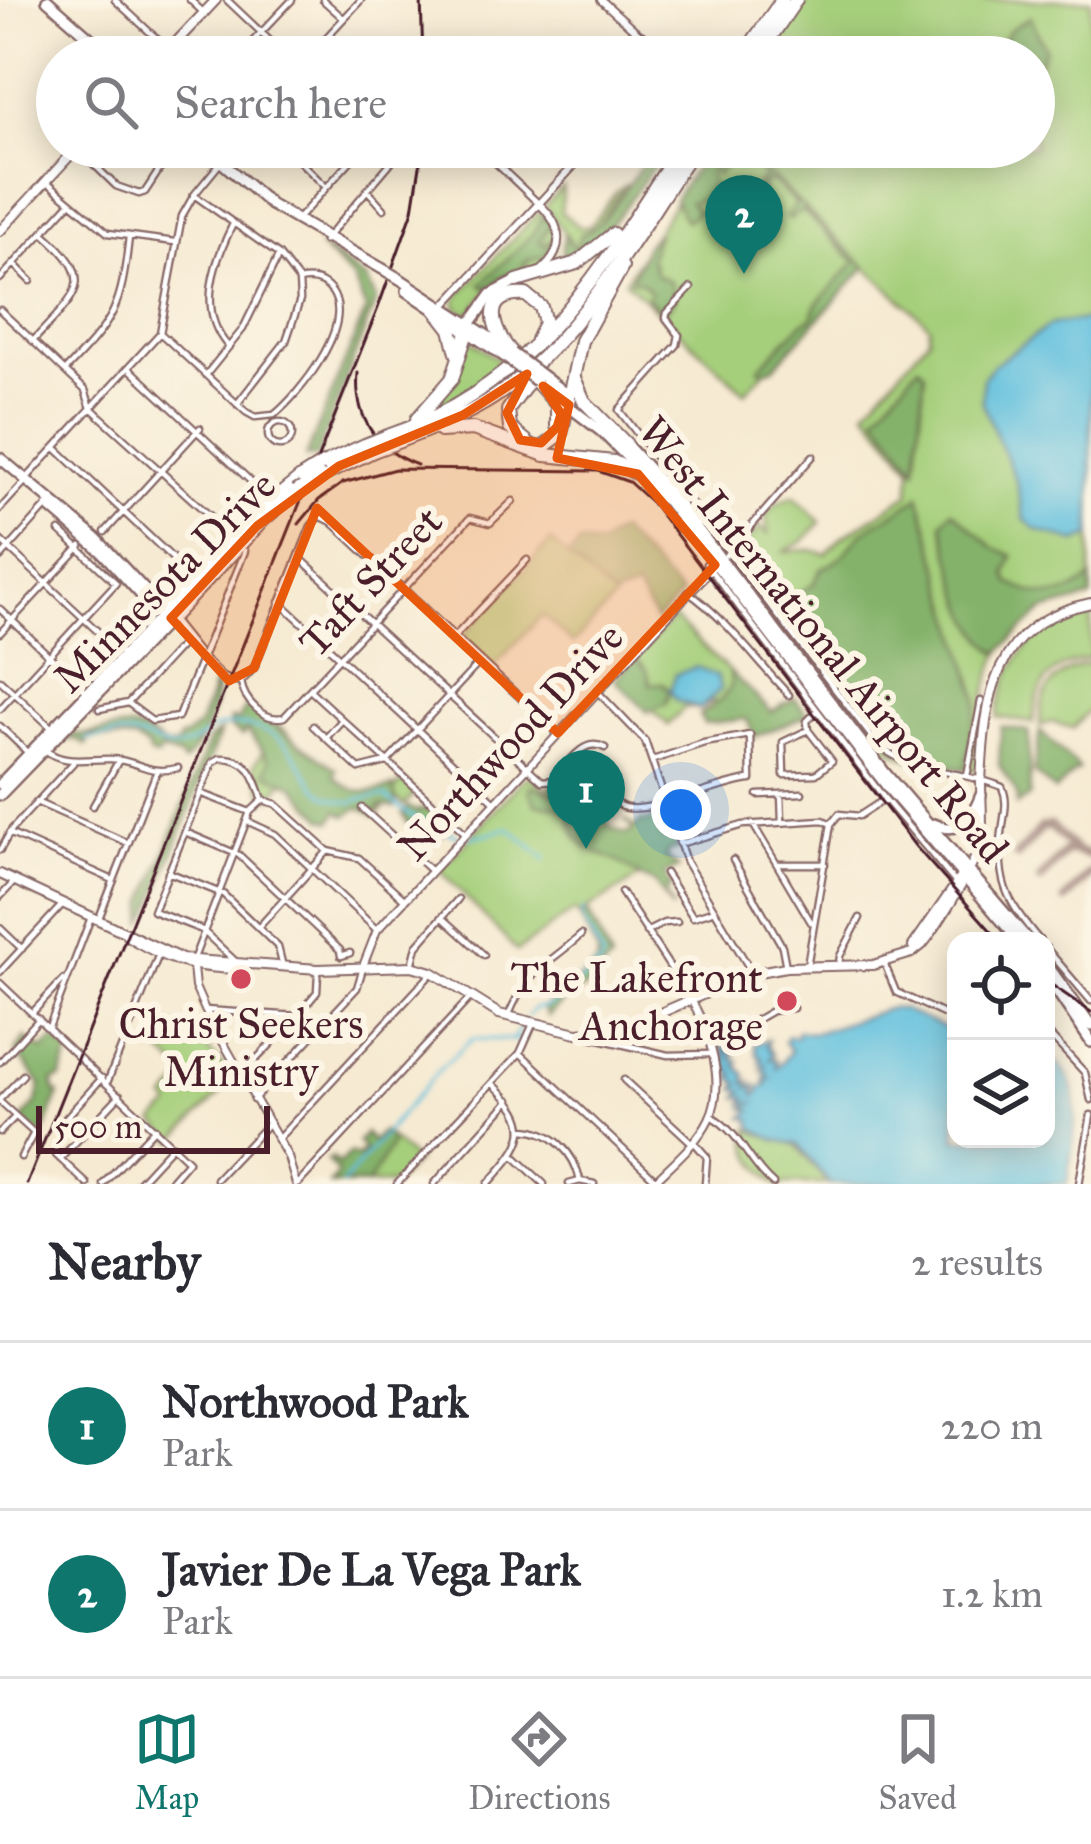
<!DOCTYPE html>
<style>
:root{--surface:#fff;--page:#f7f7f7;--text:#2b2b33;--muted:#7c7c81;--line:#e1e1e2;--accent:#0f766e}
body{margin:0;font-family:"IM FELL Great Primer",serif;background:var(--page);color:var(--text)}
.controls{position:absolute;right:36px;bottom:36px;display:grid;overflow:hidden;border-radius:24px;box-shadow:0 6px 30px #0003}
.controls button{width:108px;height:108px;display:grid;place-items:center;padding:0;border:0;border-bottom:3px solid var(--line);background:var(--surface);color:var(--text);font:60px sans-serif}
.scale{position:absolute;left:36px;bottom:30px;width:234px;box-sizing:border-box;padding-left:12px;border:6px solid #4a1f2b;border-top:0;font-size:33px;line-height:42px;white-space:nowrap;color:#4a1f2b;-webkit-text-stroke:9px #fcf5e5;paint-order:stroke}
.you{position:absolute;left:681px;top:810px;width:42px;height:42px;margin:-30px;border:9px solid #fff;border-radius:50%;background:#1a73e8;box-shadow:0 0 0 18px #1a73e833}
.badge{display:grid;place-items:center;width:78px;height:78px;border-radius:50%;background:var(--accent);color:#fff;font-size:39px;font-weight:700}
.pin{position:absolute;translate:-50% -99px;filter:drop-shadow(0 3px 6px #0008)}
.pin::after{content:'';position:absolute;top:63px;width:42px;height:36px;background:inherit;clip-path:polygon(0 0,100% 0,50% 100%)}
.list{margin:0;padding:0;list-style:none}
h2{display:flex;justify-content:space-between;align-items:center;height:156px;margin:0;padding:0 48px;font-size:51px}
h2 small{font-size:39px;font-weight:400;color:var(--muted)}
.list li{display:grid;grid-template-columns:78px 1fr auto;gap:36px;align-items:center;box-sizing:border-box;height:168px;padding:0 48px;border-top:3px solid var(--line)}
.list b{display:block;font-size:45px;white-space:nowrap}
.list p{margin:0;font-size:39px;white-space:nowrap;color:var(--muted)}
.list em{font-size:39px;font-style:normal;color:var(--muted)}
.icon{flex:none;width:66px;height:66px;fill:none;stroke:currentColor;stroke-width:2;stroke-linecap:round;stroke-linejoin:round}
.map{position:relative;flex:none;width:1091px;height:1184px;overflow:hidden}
.search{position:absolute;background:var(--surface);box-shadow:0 6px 30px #0003;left:36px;right:36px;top:36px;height:132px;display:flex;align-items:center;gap:30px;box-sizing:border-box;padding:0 42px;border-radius:66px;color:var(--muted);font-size:45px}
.sheet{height:492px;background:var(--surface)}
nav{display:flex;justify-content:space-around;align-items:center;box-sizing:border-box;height:168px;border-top:3px solid var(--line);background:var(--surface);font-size:33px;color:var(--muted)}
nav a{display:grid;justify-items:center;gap:6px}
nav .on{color:var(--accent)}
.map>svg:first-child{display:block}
.green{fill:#a6cf7b;stroke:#787753;stroke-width:3;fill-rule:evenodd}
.forest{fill:#84b26b;stroke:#67684b;stroke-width:3}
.water{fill:#60c0de;stroke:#557084;stroke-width:3}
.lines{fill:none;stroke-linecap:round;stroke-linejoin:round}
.stream{stroke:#60c0de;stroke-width:3}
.taxiway{stroke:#a0847e;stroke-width:9}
.minor-casing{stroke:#866665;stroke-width:9}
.tertiary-casing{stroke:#866665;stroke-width:10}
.secondary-casing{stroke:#866665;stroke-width:12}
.primary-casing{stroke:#866665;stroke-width:14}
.motorway-casing{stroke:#866665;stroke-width:16}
.minor{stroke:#fff;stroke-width:4.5}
.tertiary{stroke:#fff;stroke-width:6}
.secondary{stroke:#fff;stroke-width:8}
.primary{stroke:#fff;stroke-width:9}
.motorway{stroke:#fff;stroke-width:12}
.rail{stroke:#4a1f2b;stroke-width:3}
.primary-bridge-casing{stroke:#866665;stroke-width:14;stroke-linecap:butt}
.motorway-bridge-casing{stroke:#866665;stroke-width:16;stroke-linecap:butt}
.primary-bridge{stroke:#fff;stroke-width:9}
.motorway-bridge{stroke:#fff;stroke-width:12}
.marked{fill:#e8590c;fill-opacity:0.2;stroke:#e8590c;stroke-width:9;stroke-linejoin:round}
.poi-dot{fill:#d1495b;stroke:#fcf5e5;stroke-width:4.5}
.labels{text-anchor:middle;stroke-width:12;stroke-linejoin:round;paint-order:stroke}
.street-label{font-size:42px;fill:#4a1f2b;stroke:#fcf5e5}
.poi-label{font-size:42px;fill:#4a1f2b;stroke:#fcf5e5;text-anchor:end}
</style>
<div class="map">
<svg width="1091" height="1184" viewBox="0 0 1091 1184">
<rect width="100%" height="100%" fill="#fcf5e5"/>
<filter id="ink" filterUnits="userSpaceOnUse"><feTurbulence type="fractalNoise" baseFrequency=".00833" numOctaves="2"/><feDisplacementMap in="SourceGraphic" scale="24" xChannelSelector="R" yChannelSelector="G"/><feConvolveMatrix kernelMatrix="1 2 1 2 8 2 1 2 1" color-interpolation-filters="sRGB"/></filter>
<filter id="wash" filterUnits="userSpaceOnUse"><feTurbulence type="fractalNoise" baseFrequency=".004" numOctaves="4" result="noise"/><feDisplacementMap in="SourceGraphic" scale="48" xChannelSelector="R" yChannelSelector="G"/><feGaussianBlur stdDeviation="2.7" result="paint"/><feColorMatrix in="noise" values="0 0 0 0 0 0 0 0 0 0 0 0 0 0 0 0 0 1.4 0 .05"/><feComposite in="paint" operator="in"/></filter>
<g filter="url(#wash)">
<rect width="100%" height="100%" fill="#f6ead2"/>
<path class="green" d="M808,0H1091V597C1076,600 1057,602 1044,608C984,638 983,714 975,771L920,763L886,748L735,555L760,527L768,534L766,515L777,503L794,496L821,522L803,542L783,551L812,550L826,554L841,538L909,494L912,468L866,410L928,339L929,325L866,267L745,392L625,281L709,147H1034V57H767Z
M627,184L592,232L581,234L576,250L545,205L563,187L561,212L578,226L589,227L616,192Z
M539,212C551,217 554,221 555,234C560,275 521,269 496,285C484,293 478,304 470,315L456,308V298ZM542,218L551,223L540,242L545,245L519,272L504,275L488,289L482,285L531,236Z
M467,337L505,364L471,393L419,420L431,410Z
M551,541L615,599L573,643L542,615L493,667L462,637Z
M1091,613V658C1048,668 1039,679 1033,723L997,717C1006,660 1034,625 1091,613Z
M673,618L772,712L794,698L808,715L754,737L747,719L734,718L712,701L700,709L685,707L668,725L617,677Z
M1091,663V708L1073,728L1051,722L1040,726C1039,689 1056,671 1091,663Z
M278,725L352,792L393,791L403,781L416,793L404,805L395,798L375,816L297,764L271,798L264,795L254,766Z
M532,777L547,789L559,780L618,839L652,827L668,859L579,915L574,911L517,951L440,870L524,778Z
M173,1025L182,1033L187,1028L235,1078L174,1141L155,1122L171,1105L166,1100L187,1076L154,1045Z
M749,1130L796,1145L828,1184H776C760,1170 744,1152 749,1130Z
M382,1131L416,1161L394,1184H330Z"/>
<path class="forest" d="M1030,17L1045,48L1034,76V57H996L1008,31Z
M654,147H667C644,178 600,253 562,259L564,235L576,249L581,234C605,229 638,169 654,147Z
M709,147H741L866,267L773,368L763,371L759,368L802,323L812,318L816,305L855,262L803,211L790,219L786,217L796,204L772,181L763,183V190L748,202L746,199L765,176L738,152L717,176L714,169L709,172L712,184L702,199L690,202L698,212L685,221L674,199Z
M542,217L551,223L540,241L545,245L552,239L554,242L545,256L528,260L519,272L504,275L487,289L481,284L531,236Z
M657,232L650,258L656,275L670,281L675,300L664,313L647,299L650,291L641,282L631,280L646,245Z
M319,246L367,280L376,300L316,457H306L366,310L354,280Z
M919,365L925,372L916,468L876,415Z
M919,495L978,700L965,769L917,759L881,738L785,615L798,594L814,584L821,569C847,557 842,554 859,536C876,519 902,513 919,495Z
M952,510L993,547L1013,556L1006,573L1009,583C1040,598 1063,603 1091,578V598L1043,611L998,653C962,623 955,566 942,523Z
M619,531L681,595L656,621L636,589L613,597L568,557L580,543L599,546Z
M635,657L647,670L650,684L663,683L670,691L666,704L648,712L615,680Z
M730,672L772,712L795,698L808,715L754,737L747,719L704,724L699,715L721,700L731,687Z
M216,680C217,708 203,745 183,763L181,758L161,750L157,757L149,754L148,748L135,740L90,737L86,745L75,739L61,740L69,733C89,739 110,727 131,729C145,730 156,741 168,747L177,745L180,738H184L199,725Z
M247,705C276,729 306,748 336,769L334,776C355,795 366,795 393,787L396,800L394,807L381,806L376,811L357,808L347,816L338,811L332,821L323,818L293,785L265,773L269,760L247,730L242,736L230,727L231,719L238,721Z
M1001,727L1029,731L1030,796L1017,805V794L999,765Z
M1040,731L1079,768L1055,791L1034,773Z
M220,732L151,910L144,920L146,901L209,740Z
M582,768L586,770L573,786L612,828L626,834L634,829L624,819L635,827L641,821H652L650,810L654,809L662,837L675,841L678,849L669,851L665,857L679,868L664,874L671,887L665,894L673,910L654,882C638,879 632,869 618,862C595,851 572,848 571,817L559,807L536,804L529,790L531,785L555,795L552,786L566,773L573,779Z
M408,807L417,811L428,807L451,826L433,842L414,835L403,814Z
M589,914L611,961L598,974V980L566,998L548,1017L544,1010L548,1004L597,965L598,954L579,915Z
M25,1038L43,1050L55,1039L70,1053L61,1078L53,1081L55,1092L59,1094L42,1137L22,1120L37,1102L41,1085L16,1051Z
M382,1132L392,1140L391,1145L368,1184H330L338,1173L327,1160L332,1158L339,1164L350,1153L359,1157L365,1151L358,1142L365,1133L372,1142Z"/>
<path class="water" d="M1091,320V536L1076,542L1037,530L1024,519L1016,481L982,402L983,378L993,365L1052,324Z
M697,667L717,677L721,689L700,709L677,701L670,691L676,674Z
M890,1008L901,1009L956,1033V1139H1046V1057C1091,1073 1072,1143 1067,1184H830L797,1144L775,1140L752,1127V1120L744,1117L752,1111L744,1108L753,1103H743L747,1097H738L743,1091L735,1088L739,1083L731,1078L735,1074L727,1071L731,1067L725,1065L727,1059L721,1057L726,1053L719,1047H731L728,1053H735L732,1059L739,1061L737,1066L746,1075L745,1083L750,1081L749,1088L755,1085V1095L760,1092L759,1087L767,1086L765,1081L771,1079L765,1077L768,1072L761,1071L766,1065L759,1063L762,1058L757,1055L755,1044L768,1040L767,1046L773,1054L770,1059H776L777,1068L791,1051L784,1042L788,1035L796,1038L797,1031L815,1033Z"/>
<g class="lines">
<path class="stream" d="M210,731C234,718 274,728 291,750C310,773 314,803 355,802
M86,739C101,739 120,733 134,736C169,745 170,759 205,735
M357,800L385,796L411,816L458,836
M470,838L509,828L546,859
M527,1016L534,1009L549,1006L601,964L603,959L582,918L583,910
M513,1039L520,1028
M342,1184L438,1071L472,1039L525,1040"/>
<path class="taxiway" d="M1017,856L1042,828L1050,826L1077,852
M1040,880L1067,850L1091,856
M1065,900L1091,873"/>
</g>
</g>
<g filter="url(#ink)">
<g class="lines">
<g class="minor-casing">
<path id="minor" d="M115,0L168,49
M190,0L204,13
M227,0L287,57
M323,0L343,18
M175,44L188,57
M238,57L292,0
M308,57L361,0
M379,57L381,55
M285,147L326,187
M479,147L539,204
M77,148L116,186L139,194L145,192L173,149
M99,169L123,147
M46,181L108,233L175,242
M368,191L384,209
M194,195L279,255L299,281L300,300L286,341L237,404
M296,221L363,147
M324,241L404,147
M14,264L31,281
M0,279L69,204
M691,288L667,313L666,318L679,335L677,345L619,410L878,745C915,775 960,769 1002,787C1008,800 1005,811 1003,825C995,880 1005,899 1040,941
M0,310L85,390L91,408L219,524
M160,333L246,412L255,417L274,415C299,395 355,326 332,292C323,280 312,278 299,281
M33,341C76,294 100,282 43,233
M227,345C197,310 214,262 233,224
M130,369L259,489
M65,371C115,319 121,310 129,237
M206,375L243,329L279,255
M268 434a12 12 0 1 1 24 0a12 12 0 1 1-24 0Z
M56,448L186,571
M26,479L160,333L182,216L194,195L221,162
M0,509L23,484
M105,532L200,428
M0,540L123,655
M726,555L813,456
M299,557L542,781L554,780C568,764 583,736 605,748
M0,558L48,505
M706,564L885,799L955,882
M688,592C728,620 757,662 789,695
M280,602L495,802
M0,609L87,692
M172,620L199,654
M168,624L224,678L241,682
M0,633L81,546
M455,636L527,560
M0,680L53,729
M241,682L254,668L311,526L320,516L332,522L558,733
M241,682C244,701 264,722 284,717L470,518L490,523L513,501
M310,690L464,832
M597,691L645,741L686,862L751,971
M128,703L184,642
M0,709L116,583L60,531
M99,709L128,703L152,721L178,717L245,551
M0,726L26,751
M313,726L359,769L387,762L480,662
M808,730L783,742L784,775L816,774L832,761L808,730L807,721L816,712
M326,738L342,720
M44,749C64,766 87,758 111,759C139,760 147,776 178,768
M577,755C590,768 607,797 621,806C642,818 722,782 751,780L750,735L704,743L653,760
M967,776L981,701
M200,793L250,812
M781,794L782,822
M758,795L802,793
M36,802L128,843
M93,806L119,760
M362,808L431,871
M247,821L275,834L377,930
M753,824L811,922
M831,824L839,814L859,816L885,799
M185,832L239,855L340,950L341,956L350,953
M9,833L113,880
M679,844L743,825L823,820L831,824
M0,850L12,829L73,763
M733,860L782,946L786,967
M777,864H825
M168,872L223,894L278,947L283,967
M665,873L693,917L715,910
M621,892L690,998
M0,897L16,880
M442,917L484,955
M99,918L156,773
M0,928L22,949
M258,928L327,852
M646,932L664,923L677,922
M1046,948L1091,1001
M194,958L250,812L263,800
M234,960L202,930L153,911L213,762L220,758C249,757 255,776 263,800L276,804L328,851L359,858L404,899
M839,965L840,956L860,918
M885,965L896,992L956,1020
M412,966L417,946L458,899
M807,966L831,824
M0,972L61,906
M0,983L188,1161L168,1184
M205,1010L297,1016L317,992L318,972
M32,1013L63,980
M508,1017C528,967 545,968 581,935
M49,1027L90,920
M1046,1031L1085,1073L1091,1100
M707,1033L737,1031L772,1011L793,1008
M582,1035L668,1055L711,1054
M520,1053L656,1180
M0,1062L39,1019
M240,1076L272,1043
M624,1080L691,1142
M107,1083L159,954
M0,1099L23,1075
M253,1100L357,988L363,968
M0,1102L34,1133L21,1157
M711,1116C741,1133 748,1163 773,1184
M64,1120L102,1078
M523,1129C552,1130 575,1153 580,1181
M0,1132L15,1117
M277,1140L432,973
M693,1141L707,1157L705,1184
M56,1155L87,1184
M514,1156L544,1184
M60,1159L120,1095
M216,1179L267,1125
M103,1184L155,1128
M137,1184L173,1145
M298,1184L469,999
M397,1184L520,1053L533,1024
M434,1184L510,1100
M488,1184C526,1142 538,1125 492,1083
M569,1184L580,1181L594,1184
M1079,1184L1091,1115"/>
</g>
<g class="tertiary-casing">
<path id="tertiary" d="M601,0L639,34L665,48L668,57
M539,204C562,224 566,249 542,270
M445,305L591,147
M363,966L377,930L715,565
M193,967L195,987L205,1010L288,1157L296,1184
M652,1184C671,1164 697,1144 709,1119C727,1083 709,1032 691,999"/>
</g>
<g class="secondary-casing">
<path id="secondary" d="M162,57L216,0
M0,231L78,147
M0,874L182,959L318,969L412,966L432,972L499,1014L577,1033L621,1030L753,973L786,967L873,965L912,953L922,945C937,927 972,870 979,848C984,828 981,804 981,783C985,696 993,623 1091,603
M127,936C168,961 190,968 239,969L245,966
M913,946L959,880"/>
</g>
<g class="primary-casing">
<path id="primary" d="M47,0L112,57
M204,147L271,205L381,268
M400,279L503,346
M407,291L505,357
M470,324L492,294L517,281
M544,377L570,397
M550,392L602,432L646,476
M624,442L667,489L886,774L1029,941
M0,458L97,539L171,618L0,795
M664,497L889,789L1019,941
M51,508L102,552L163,619
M0,784L165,612
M934,824C961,836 972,818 981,795
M1046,963L1091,1026
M1046,975L1091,1042"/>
</g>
<g class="motorway-casing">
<path id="motorway" d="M742,57L782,0
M757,57L796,0
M517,281L577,263L613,234
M434,307L451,329L457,353
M512,353C491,330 480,292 526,295L541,307L545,323L537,340
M575,380L584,401L626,444
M536,381L557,405V426
M417,419L452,379L468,329
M440,431L473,429L545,455L614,462L638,474L665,498
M385,437C535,387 599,272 681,147
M526,441L510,428L508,410L533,376
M514,443L542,448L561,434L581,341L622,267
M392,444C427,430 462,418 493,398C580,341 637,232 695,147
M321,465L365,445
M320,477L373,451
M165,612L254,516L302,477
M171,618L265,518L296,492"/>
</g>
<use href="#minor" class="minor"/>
<use href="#tertiary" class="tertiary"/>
<use href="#secondary" class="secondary"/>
<use href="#primary" class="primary"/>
<use href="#motorway" class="motorway"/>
<path class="rail" d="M421,0L423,57
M358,373C354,417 376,450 417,465
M299,524L319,500L343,483L395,469L598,471L629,482L652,503L916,847L1000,941
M1046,981L1091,1012
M27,1184L378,308L413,210L423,147"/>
<g class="primary-bridge-casing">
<path id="primary-bridge" d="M381,268L400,279
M512,353L544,377
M505,357L536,381"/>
</g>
<g class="motorway-bridge-casing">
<path id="motorway-bridge" d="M365,445L385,437
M373,451L392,444
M302,477L321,465
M296,492L320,477"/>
</g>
<use href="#primary-bridge" class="primary-bridge"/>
<use href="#motorway-bridge" class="motorway-bridge"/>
</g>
</g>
<path class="marked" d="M527,374L507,413L520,440L541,443L557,427L561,414L543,386L569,405L557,458L638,474L715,565L558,733L317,508L254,668L229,681L171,618L257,526L339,466L463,415Z"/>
<g class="poi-dot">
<circle cx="241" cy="979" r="12"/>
<circle cx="787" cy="1001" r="12"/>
</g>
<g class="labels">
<g class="street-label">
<text transform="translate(164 581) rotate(-45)" y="15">Minnesota Drive</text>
<text transform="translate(370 581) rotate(-47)" y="15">Taft Street</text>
<text transform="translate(824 639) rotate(51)" y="15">West International Airport Road</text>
<text transform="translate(510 741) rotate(-47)" y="15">Northwood Drive</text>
</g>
<g class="poi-label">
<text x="763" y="992">The Lakefront<tspan x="763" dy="48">Anchorage</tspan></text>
<text x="241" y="1038" text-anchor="middle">Christ Seekers<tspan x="241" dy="48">Ministry</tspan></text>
</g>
</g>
</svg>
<div class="controls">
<button><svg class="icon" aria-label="locate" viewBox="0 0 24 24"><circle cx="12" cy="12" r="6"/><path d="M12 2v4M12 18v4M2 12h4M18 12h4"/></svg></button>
<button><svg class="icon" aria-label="layers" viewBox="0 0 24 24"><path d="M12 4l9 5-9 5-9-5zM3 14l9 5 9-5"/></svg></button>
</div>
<div class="scale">500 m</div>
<div class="you"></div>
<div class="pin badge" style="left:586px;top:849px">1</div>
<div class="pin badge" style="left:744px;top:274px">2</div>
<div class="search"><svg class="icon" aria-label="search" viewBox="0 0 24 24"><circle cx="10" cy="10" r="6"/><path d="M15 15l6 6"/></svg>Search here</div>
</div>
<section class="sheet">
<h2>Nearby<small>2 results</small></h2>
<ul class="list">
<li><span class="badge">1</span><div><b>Northwood Park</b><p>Park</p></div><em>220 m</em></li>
<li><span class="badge">2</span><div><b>Javier De La Vega Park</b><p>Park</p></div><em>1.2 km</em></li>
</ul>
</section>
<nav>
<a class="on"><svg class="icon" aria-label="map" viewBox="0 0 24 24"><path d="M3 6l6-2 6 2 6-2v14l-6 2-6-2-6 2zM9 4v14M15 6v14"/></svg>Map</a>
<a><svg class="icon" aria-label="directions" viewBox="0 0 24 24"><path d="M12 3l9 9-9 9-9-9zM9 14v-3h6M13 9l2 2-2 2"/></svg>Directions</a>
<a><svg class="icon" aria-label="saved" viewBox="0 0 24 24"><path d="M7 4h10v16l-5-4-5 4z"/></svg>Saved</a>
</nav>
